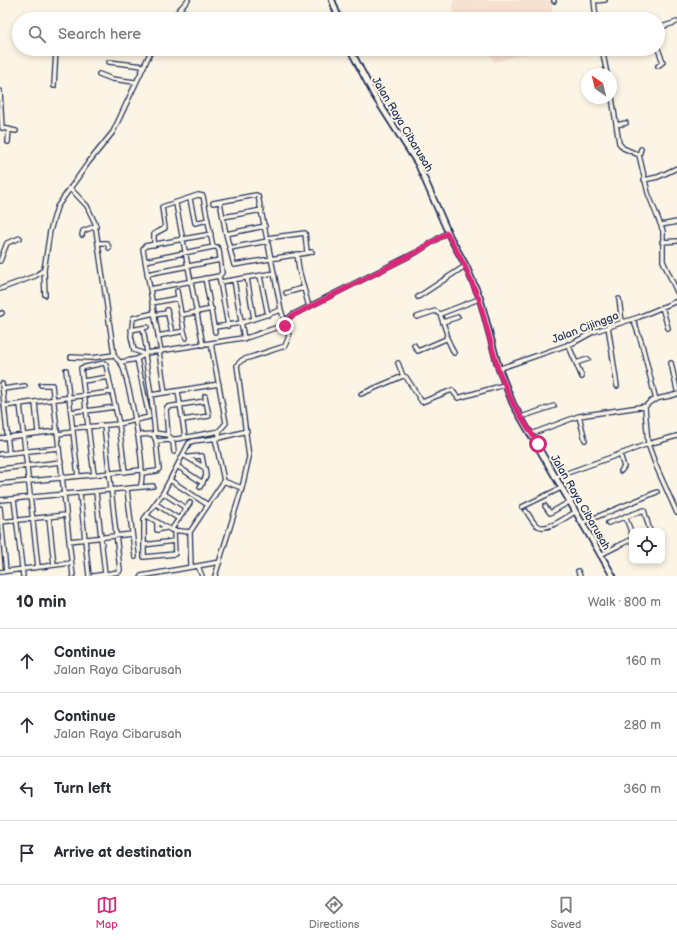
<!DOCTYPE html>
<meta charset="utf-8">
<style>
:root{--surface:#fff;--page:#f7f7f7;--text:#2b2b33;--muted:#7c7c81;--line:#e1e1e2;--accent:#db2777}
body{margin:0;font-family:"Balsamiq Sans",sans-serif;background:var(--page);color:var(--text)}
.controls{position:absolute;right:12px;bottom:12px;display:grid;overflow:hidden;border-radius:8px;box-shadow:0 2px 6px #0003}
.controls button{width:36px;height:36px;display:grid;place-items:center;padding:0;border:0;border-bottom:1px solid var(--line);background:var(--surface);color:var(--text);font:20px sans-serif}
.compass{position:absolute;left:581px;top:68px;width:36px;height:36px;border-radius:50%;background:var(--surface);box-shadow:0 2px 6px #0003;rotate:325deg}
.stop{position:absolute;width:12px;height:12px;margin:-9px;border:3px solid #db2777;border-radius:50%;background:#fff}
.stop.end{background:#db2777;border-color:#fff;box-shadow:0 1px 4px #0008}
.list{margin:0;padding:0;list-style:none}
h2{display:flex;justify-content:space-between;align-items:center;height:52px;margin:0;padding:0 16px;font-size:17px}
h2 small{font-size:13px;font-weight:400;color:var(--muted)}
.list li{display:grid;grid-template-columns:26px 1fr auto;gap:12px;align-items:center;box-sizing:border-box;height:64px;padding:0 16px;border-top:1px solid var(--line)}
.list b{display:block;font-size:15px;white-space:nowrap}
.list p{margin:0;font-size:13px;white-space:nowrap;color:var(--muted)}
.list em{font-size:13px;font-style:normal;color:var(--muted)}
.icon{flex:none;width:22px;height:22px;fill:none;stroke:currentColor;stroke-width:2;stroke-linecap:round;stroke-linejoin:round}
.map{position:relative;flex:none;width:677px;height:576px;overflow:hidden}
.search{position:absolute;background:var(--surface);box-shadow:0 2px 6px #0003;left:12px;right:12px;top:12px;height:44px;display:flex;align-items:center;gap:10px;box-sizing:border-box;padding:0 14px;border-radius:22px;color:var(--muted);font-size:15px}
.sheet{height:308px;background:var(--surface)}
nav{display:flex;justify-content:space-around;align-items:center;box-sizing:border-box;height:56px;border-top:1px solid var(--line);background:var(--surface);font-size:11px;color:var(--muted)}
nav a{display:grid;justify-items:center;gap:2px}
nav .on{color:var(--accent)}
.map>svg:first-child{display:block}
.built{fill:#f7e1d1}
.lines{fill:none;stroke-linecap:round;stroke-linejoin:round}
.minor-casing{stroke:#1b2f5e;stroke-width:6}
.major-casing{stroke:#1b2f5e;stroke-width:8}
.minor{stroke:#fcf5e5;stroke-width:3.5}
.major{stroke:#fcf5e5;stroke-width:4.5}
.route{stroke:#db2777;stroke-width:5}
.labels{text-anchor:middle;stroke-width:4;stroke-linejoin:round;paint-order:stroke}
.street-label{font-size:11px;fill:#1b2f5e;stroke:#fcf5e5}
</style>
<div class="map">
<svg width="677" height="576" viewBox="0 0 677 576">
<rect width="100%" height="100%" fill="#fcf5e5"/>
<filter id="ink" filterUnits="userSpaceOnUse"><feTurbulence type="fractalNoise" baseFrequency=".025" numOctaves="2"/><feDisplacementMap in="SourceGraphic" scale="8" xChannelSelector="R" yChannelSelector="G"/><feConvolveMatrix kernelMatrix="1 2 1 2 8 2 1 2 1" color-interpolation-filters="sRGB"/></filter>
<g filter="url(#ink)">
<path class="built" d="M453,0H552V19H453Z
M487,49H542L494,62Z"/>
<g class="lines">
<g class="minor-casing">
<path id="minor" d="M554,0V1
M594,0L596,19
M594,1L605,0
M171,19L188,0
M658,28L677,22
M602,49L607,74
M658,49L663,62L658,66
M109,62L143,66
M99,74L112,79L135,82
M54,86L56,49
M0,91L2,128L16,131
M611,91L619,143L623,148L639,155L648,193L663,231V261L677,292
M616,125L626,123
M8,142L9,129
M639,155L641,149
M644,180L658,177L677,168
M70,188L87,206L95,223L114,355C116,360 121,361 123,367C129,387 148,472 140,487
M190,199L195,223L208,220
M220,202L226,234L265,226
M213,203L256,195L258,196L274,273
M176,204L203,345
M223,217L262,210
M661,225L677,222
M226,234L234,265L312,252
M82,235L83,231L96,226
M267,238L305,233L307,252
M662,242L677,241
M99,243H107L109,248
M230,248L268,241
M297,254L299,270L309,307
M0,261L7,243L20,238
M145,261L213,247
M44,270L45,295
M147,274L220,260
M219,276L228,326
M260,276L268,315
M205,278L215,332
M247,278L254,319
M234,280L244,339
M0,289L35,276L44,270L50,231L57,207L88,163L113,132L152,49
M150,289L219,276L222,273L219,250L217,247H213L203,196L198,195L162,207L165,228L154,234V245
M286,293L303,288
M418,297L465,266
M619,299L622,322
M152,303L178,298
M662,307L668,328
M167,310L172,333
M154,313L133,318L131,336L134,350L142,353L145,355L151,395L155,433L168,435L166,410L167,407L205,401
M0,314L2,313
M154,315L167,313
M181,315L212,309
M417,317L435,311L440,314
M633,319L641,341L656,400
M443,322L458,317
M608,326L617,386
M215,327L241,323L281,310
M143,328L147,353
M131,330L147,327
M184,331L186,338
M158,336L184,331L177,291
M447,338L454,353
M211,344L226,423L219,431V438
M568,344L582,377
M414,345L418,351L446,339L447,334L440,314L479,299
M159,352L165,393
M161,352L143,249L145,246L211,234
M71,357L91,358L114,355
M137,359L147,353L249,337L278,327L292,315L417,252L448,232
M398,363L403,376
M576,363L588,359
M671,363L677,390
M498,369L573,343L593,332L639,317L677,301
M66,370L78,476
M83,381L109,377
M2,384L9,453
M41,385H52L73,576
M3,389L25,386
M178,391L185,437
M361,394L403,376L406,377L422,402L452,390L458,398L504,385
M677,394C667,398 651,397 645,407L648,444L656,466L677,513
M151,395L219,384
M35,403L38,432
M20,404L38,567
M4,406L111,392
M86,411L115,407
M71,412L86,410
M579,416L585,440
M521,417L554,406
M183,420L209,416L205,396
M73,428L119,424L149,417L137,359L121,362
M58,434L73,432
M531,434L579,416L646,406
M138,435L153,434L156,441L170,440L173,443L174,452
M168,435L172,439H177L220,431
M0,438L57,431
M0,454L59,448
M620,454L624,467L621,471
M183,455L205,468L206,476L200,487
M189,457L202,456L204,467
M177,466L203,483
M0,469L61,462
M142,473L157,471L159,469L156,441
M94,475L81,368L104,363L106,365L119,424L125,472
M556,477L648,444L677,436
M170,480L208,505
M223,481L242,488
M0,484L141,470
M127,489L135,557
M96,492L105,574
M163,493L186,508
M80,494L89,576
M14,499L23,576
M0,500L153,486
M156,504L179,519
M545,506L550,513L569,502
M522,507L561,488
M0,508L6,571
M526,511C529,515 532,521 536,525C546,533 566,517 575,512
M147,516L171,530L190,532
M625,516L632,534
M49,518L54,565
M0,522L65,515
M157,523V530L166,528
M582,523L657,492
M608,523L644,510L650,531
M171,530L190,503
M174,531L175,554L144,557V519L163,493L189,443L193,441L219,438L247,431
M69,541L132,534
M144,545L174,541
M600,555L632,539
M198,566L202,576
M191,567L190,532L224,481L215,438
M578,571L580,576
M0,572L71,563
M93,576L119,572L120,570L104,425
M141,576L220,562
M215,576L242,488L249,457L237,365L242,360L285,346L289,336L281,310L274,273L220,282"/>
</g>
<g class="major-casing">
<path id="major" d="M332,0L339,19
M350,49L374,95L418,164L450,237L466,266L480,298L499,369L513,404L613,576"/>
</g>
<use href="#minor" class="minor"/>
<use href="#major" class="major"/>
</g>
</g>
<g class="lines" filter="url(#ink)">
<path class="route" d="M285,326L284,322L292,316L417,252L447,233L465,266L479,299L498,369L513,404L538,444"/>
</g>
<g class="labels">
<g class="street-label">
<text transform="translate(403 124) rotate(59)" y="4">Jalan Raya Cibarusah</text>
<text transform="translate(585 327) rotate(-21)" y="4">Jalan Cijingga</text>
<text transform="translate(581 502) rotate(60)" y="4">Jalan Raya Cibarusah</text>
</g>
</g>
</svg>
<div class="controls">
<button><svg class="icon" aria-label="locate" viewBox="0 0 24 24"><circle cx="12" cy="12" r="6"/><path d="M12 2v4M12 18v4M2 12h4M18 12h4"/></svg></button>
</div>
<svg class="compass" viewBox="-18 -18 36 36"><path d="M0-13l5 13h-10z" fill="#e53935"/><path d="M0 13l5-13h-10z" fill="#7c7c81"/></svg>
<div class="stop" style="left:538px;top:444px"></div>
<div class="stop end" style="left:285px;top:326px"></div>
<div class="search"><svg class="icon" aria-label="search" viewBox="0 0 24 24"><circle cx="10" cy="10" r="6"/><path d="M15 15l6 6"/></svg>Search here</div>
</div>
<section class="sheet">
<h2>10 min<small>Walk · 800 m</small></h2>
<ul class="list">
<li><svg class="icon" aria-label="ahead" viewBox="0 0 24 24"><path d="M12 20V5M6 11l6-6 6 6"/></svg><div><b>Continue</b><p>Jalan Raya Cibarusah</p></div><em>160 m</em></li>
<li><svg class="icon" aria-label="ahead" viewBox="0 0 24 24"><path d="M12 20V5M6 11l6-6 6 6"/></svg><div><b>Continue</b><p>Jalan Raya Cibarusah</p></div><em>280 m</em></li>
<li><svg class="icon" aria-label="left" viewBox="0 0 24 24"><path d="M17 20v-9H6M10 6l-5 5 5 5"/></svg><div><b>Turn left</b></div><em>360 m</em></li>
<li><svg class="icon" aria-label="arrive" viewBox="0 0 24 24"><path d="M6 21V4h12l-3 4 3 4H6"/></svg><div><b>Arrive at destination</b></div></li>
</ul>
</section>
<nav>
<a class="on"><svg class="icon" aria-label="map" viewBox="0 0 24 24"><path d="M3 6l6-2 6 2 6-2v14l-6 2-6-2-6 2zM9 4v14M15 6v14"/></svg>Map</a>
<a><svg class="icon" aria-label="directions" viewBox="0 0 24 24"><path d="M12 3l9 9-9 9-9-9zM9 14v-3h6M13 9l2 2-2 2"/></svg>Directions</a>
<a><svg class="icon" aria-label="saved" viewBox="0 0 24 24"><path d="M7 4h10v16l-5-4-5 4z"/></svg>Saved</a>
</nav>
